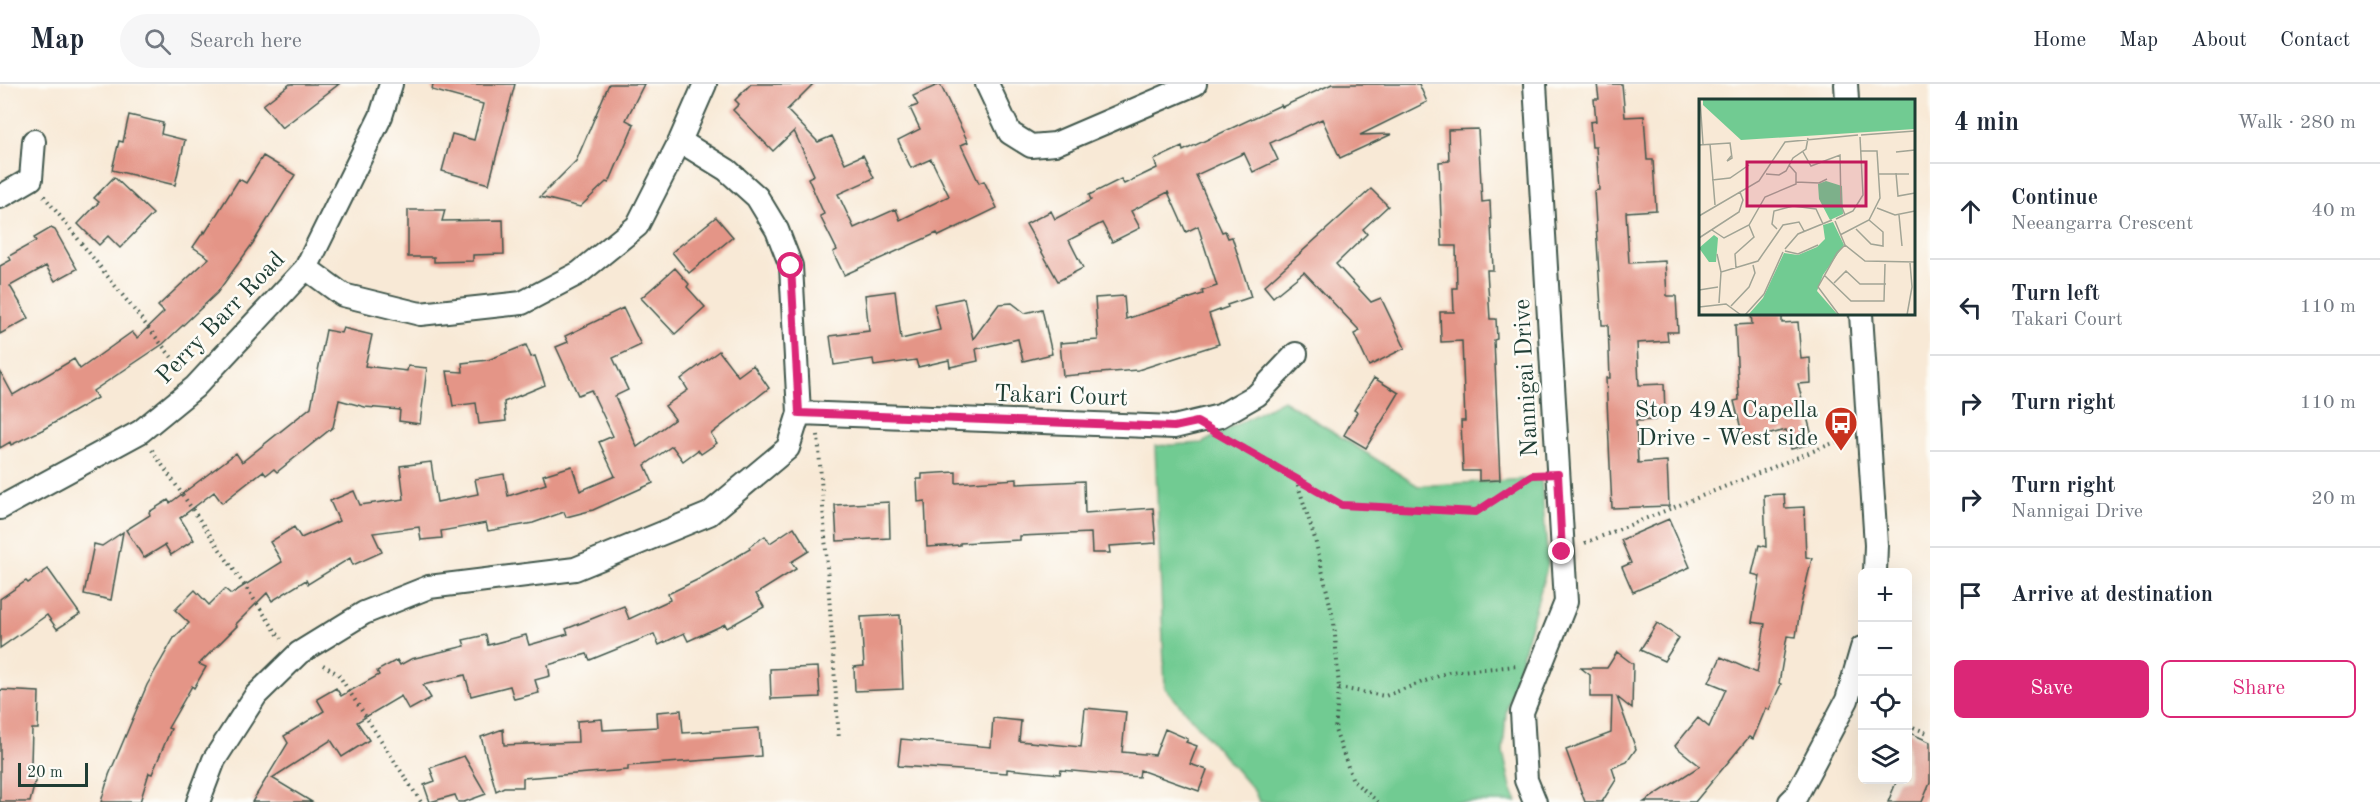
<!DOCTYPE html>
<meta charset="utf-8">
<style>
:root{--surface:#fff;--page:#f6f6f7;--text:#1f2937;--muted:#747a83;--line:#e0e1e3;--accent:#db2777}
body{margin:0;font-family:"Old Standard TT",serif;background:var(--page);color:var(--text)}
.controls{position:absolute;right:18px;bottom:18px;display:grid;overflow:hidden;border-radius:9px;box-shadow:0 6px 24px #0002}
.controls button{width:54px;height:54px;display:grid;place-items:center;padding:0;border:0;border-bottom:2px solid var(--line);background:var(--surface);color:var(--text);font:30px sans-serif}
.scale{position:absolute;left:18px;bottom:15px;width:70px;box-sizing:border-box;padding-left:6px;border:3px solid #1f3d34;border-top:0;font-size:16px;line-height:21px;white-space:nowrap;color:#1f3d34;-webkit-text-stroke:4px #fdfcf7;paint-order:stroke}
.stop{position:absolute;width:18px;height:18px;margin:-14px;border:4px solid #db2777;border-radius:50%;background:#fff}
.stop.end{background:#db2777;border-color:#fff;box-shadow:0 2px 6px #0008}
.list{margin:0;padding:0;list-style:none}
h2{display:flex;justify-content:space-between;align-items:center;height:78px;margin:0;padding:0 24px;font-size:26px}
h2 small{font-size:20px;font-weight:400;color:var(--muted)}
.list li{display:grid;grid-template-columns:39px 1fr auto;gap:18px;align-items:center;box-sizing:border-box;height:96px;padding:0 24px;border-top:2px solid var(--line)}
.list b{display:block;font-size:22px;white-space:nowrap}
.list p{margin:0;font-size:20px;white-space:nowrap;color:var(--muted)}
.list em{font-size:20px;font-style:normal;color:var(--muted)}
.actions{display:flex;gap:12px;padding:18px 24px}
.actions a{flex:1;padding:14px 0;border:2px solid var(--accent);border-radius:9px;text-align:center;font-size:21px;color:var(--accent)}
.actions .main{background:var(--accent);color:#fff}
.icon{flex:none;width:33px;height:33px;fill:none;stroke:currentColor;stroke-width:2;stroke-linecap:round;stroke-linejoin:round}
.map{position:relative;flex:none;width:1930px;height:718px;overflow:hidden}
header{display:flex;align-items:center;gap:36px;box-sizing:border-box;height:84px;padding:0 30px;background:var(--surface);border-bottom:2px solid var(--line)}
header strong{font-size:28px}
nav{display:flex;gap:33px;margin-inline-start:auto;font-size:21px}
.search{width:420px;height:54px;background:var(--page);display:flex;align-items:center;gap:15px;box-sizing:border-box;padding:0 21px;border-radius:33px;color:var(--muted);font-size:22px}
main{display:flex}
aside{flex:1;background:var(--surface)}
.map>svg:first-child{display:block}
.green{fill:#71cb92;stroke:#488463;stroke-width:1.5}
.building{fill:#e49587}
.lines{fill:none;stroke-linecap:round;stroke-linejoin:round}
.minor-casing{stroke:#40574c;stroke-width:26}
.path{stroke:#40574c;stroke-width:4;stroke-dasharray:1.5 4.5;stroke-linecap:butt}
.minor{stroke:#fff;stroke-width:22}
.route{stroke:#db2777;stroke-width:8}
.labels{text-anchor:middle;stroke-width:5;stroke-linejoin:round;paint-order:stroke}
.street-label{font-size:24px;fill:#1f3d34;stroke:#fdfcf7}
.poi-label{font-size:24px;fill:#1f3d34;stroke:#fdfcf7;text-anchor:end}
.inset-road{fill:none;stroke:#a1a495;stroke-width:1.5}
.view{fill:#c2185b;fill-opacity:0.15;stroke:#c2185b;stroke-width:3}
.inset-edge{fill:none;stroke:#1f3d34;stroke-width:3}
</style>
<header>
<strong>Map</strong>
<div class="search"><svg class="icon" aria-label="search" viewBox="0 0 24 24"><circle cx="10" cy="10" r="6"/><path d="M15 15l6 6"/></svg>Search here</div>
<nav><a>Home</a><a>Map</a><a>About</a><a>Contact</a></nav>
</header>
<main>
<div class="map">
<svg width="1930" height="718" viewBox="0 0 1930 718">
<rect width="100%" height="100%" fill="#fdfcf7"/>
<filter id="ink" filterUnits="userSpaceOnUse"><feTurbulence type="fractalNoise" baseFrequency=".0167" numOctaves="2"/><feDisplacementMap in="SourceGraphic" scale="12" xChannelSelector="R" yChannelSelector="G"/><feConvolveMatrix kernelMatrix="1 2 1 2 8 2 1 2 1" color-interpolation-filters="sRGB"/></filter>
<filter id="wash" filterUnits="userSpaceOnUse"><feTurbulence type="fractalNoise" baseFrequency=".008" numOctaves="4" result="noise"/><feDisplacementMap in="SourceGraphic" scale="24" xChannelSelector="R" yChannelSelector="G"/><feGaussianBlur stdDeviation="1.35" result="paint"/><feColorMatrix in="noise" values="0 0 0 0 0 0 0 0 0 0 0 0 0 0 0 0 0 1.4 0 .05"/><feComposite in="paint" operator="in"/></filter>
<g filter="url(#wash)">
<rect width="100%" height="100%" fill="#f8e9d6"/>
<path class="green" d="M1283,316L1418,402L1541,394L1548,480L1506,629L1503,668L1511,704L1517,718H1259L1255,708L1165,604L1155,362L1202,359Z"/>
<g id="blocks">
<path class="building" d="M290,0H339L282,44L263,21Z
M433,0H515L489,100L442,87L452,50L474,56L483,20L432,6Z
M609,0H644L626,36L634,40L609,99L606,98L580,123L540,113L576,77Z
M751,0H813L787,26L818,58L832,52L845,79L863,71L874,94L838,110L854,144L896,125L900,136L949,112L931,75L911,84L898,56L920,45L910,24L918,21L913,12L940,0L968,58L961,61L979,99L984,97L997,124L939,152L937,149L844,191L833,168L837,166L820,132L824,130L808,94L814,91L794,47L773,67L733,26L739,20L735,16Z
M1332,0H1419L1427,18L1360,51L1392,50L1340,74L1322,35L1270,59L1278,76L1253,88L1244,69L1196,91L1222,148L1225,147L1228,154L1232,153L1251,213L1227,221L1228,223L1209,230L1219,260L1138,286L1063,292L1060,259L1098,256L1095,214L1124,212L1126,235L1203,210L1202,207L1217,202L1198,142L1186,148L1168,108L1131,127L1140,144L1112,158L1102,139L1069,156L1083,184L1058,197L1026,140L1051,127L1055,135L1091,116L1089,111L1121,95L1124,100L1157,84L1154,76L1182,63L1183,67L1281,21L1282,23Z
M1597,0H1622L1625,33L1644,32L1647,76H1653L1656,126L1626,128L1629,179L1665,177L1667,212H1676L1678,248H1667L1668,257L1637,259L1639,301L1664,300L1665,329H1655V336L1636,337L1638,379L1667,377L1669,422L1612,424L1606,294H1610L1608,241H1602L1594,107L1599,106L1596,63H1592L1590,38L1596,37L1594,15H1599Z
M129,31L163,39L161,50L185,56L175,101L112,86L119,57L123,58Z
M1478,45L1482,118L1490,117L1493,186H1487L1490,235H1496L1497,255L1494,256L1500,396L1479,397V387H1463L1461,337H1465L1462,257L1441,258L1440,228H1454L1453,204H1457L1456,162H1442L1439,78L1449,77L1448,46Z
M263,72L295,91L253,159L217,209L163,260L93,307L97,314L42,346L11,361L10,358L0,364V287L13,311L74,275L80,285L132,248L137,254L164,228L158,222L209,174L193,163L204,147L205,149L239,95L246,99Z
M114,93L153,130L120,164L108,152L99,161L78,140L99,118L94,114Z
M1371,105L1388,122L1363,145L1367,150L1336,180L1371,218L1381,214L1405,264L1369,282L1354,250L1360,247L1304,188L1273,213L1264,202Z
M408,126H445L442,137L503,136L504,170L473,171V177L434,178V173H408Z
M716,133L733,153L689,189L672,168Z
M51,144L55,146L77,185L55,197L46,182L10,202L29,234L0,250V182L11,176L9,172L36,157L34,154Z
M675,184L689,200L687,203L705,223L675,250L641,214Z
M895,207L901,255L940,246L934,220L964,214L973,255L999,220L1012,219L1025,229L1042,225L1052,270L1023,277L1018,255L976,265L978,277L950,283L949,276L918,283L916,276L874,282L873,275L834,281L830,252L869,247L865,211Z
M623,224L641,261L613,274L628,306L615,312L637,363L675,335L665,322L688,306L681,295L719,267L738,292L753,281L769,304L711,350L717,359L701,370L698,366L683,377L672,362L645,381L653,399L593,426L566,433L564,428L533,439L488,447L486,439L441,447L442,454L421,456L419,443L373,449L382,468L353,481L350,474L308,500L306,496L272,517L267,509L236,540L237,542L199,580L206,583L194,604L192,602L168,644L171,645L152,690L149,689L140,718H101L109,691L147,601L174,554L189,539L175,526L195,506L209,521L225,505L231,510L282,478L270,458L294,443L301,454L339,437L330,417L354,407L360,421L404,415L400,382L431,378L437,418L478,410L475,395L504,390L508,412L546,400L543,391L572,382L580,407L615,392L599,358L613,352L591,306L578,311L556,263L568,258L565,252Z
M1751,230H1782V239L1798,238L1801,275L1810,274L1811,299L1798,300L1814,359L1791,365L1786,346L1744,357L1734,317L1739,316L1735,241L1752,240Z
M343,244L372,251L365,282L407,287L408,282L427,284L420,340L399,337L400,326L365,323L339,316L333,343L277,388L274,385L266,391L263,387L222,419L214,408L180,434L194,456L171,471L165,461L144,474L126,446L150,431L149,428L168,416L170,419L236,369L242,378L311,323L326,246L341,249Z
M526,261L531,273L535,272L545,301L504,318L506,337L479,340L476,319L453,322L447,287L463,288L462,279L488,276Z
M1374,294L1399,309L1366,364L1344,351L1357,328L1354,326Z
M956,388V399L1017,395V400L1084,397L1085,429L1153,424L1156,459L1109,462L1110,469H1092L1091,449L1020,452V456L960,459V461L927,463L925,417L918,418L917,395H922V390Z
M1784,410L1785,424L1804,423L1806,473L1812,474L1800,525L1796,553L1787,552L1779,599L1781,600L1769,626L1766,624L1753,655L1749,653L1695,718H1644L1700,682L1675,662L1698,634L1709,643L1726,605L1709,598L1721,573L1757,589L1765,540L1752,538L1760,492L1752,490L1759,461L1766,463L1764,411Z
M889,418L890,454L837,457L835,421Z
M1669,435L1690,483L1633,508L1622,483L1631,479L1621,456Z
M794,443L809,467L791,478L796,485L756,510L764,523L727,544L725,540L688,557L684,549L659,561L654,550L590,576L587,570L548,581L550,592L535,596L539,609L514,615L510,602L471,612L465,591L423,601L431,614L409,626L401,612L357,638L369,656L342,673L331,656L272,694L312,718H252L288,659L284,652L324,627L317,615L336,604L341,612L379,591L377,587L397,576L400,581L411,575L465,562L463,556L486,551L488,561L526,551L529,561L568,550L566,545L624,522L629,535L670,516L668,510L699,495L750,465L749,463L765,452L770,459Z
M123,448L111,516L84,510L94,460L102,462Z
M48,485L80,530L57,545L47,531L0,564V515L26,497L28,499Z
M900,531L903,605L855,607L854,583L864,582L861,533Z
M1657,539L1679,554L1664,577L1640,566Z
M1617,568L1633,580L1632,625L1617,613L1636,665L1627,678L1612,684L1616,696L1602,718H1585L1566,666L1611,649L1612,613H1590V591L1581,584H1607Z
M818,583L820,613L771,615L770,585Z
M0,606L39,608L38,645H32L31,679L29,688L37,690L30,718H0Z
M1085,624L1126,628L1122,668L1155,671L1165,645L1188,655L1186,658L1197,662L1190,680L1207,686L1199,707L1140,686L1139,693L1061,686L1060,690L1007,685V689L898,682L901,655L991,663L993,634L1021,637L1019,657L1081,663Z
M681,626L683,649L759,644L761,672L628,682V686L523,694V703H504L496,707L481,653L503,645L504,661L578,658L577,637L602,635L603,646L658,643L657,628Z
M1908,648L1930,658V699L1922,718H1888L1897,696H1908Z
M464,672L486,710L464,718H458L455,711L430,718L424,701L435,697L430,684Z"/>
</g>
</g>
<g filter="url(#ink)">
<use href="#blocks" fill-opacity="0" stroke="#40574c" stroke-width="1.5"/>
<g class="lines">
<g class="minor-casing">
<path id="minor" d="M987,0L1010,49L1031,62L1055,60L1195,0
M1535,0L1566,518L1522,628L1526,696L1535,718
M1846,0L1847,16
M0,113L31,95L34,57
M306,184L343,211L420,230L522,219L579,189L637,142L680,57L705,0
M1861,230L1876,461L1875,488
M799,329L1174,343L1220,332L1257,311L1296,270
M0,424L140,348L195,303L306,184L381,32L391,0
M198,718L214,676L256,611L299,569L364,529L429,503L575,485L709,430L788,364L799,329L791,182L777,146L757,113L727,86L680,57
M1790,718L1796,712L1847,616L1862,564"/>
</g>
<path class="path" d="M44,112L181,285
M818,351L839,656
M1227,354L1342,421L1476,428L1532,391H1538
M152,366L281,555
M1296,395L1315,455L1334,538L1339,604L1335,646L1353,697L1378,718
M1585,459L1848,353
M323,581L338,590L421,718
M1339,604L1385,612L1449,588L1517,582
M1908,641L1930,650"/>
<use href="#minor" class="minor"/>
</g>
</g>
<g class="lines" filter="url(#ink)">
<path class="route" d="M791,182L799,329L1174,343L1197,338L1342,421L1476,428L1532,391L1558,390L1562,468"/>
</g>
<defs>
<g id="bus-pin" transform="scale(1.725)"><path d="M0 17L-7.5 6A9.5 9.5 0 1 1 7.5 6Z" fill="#c8321e" stroke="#fdfcf7"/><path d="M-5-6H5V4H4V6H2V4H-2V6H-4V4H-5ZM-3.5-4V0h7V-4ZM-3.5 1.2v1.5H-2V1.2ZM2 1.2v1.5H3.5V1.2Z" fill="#fff"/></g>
</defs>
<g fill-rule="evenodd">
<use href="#bus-pin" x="1841" y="339"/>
</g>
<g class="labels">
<g class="street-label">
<text transform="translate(220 233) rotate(-46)" y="8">Perry Barr Road</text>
<text transform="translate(1525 294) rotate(-93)" y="8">Nannigai Drive</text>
<text transform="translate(1061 311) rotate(2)" y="8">Takari Court</text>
</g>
<g class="poi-label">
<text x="1818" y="333">Stop 49A Capella<tspan x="1818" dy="28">Drive - West side</tspan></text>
</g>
</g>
<g transform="translate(1699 15)">
<rect width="216" height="216" fill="#f8e9d6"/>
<path d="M4,0H216V30L42,41L4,6ZM127,82L143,87L144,115L131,121L120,100L119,85ZM134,123L145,146L124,176L118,192L139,216H49L64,199L85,154L99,156L118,148L126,140L124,126ZM15,136L19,139L17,163H10L0,149Z" fill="#71cb92"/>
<path class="inset-road" d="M1,0L4,45M162,36L216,32M11,45L16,106M0,46L31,44L33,59L28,62L33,56M104,53L112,67L141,56L142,106L146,116M197,53L216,51M197,74L199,97L216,94M67,75L80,76L87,72L94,59L107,50L109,39M180,75H210M13,81L31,79L50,66M97,83L120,84L128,80M178,109L196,116L216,112M200,116L203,147M0,117L60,82L86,43L159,36M137,120L154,112L164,96L161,38M136,122L146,146L166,162L216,163M78,130L73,125L75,112L94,107L117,110L124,125M157,130L172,145L184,147V133L170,121M13,131L25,139L50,126L66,98L97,85V74L90,66M141,136L170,121L181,99L178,52H161M0,139L40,113L44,101L41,93M86,150L99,135L133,121M86,152L99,155L119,146M18,155L22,173M37,169L36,155L55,138L50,126M125,176L152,202H185L186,165M135,184L147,172L161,185H187M0,191L19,188M20,204L22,173L59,162L84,126L100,123L105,132M32,207L50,188L56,174L54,166M0,208L27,205L42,216M46,216L65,195L84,153M140,216L119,188L138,154L146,146M208,216L213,188L211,164"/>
<path class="view" d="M48,63H167V107H48Z"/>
<rect width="216" height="216" class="inset-edge"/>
</g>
</svg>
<div class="controls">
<button>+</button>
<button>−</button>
<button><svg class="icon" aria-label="locate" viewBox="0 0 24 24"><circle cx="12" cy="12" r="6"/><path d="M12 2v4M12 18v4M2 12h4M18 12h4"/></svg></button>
<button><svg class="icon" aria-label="layers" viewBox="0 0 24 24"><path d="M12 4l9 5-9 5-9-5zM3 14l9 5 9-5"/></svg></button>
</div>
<div class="scale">20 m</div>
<div class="stop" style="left:791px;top:182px"></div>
<div class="stop end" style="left:1562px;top:468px"></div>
</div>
<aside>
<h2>4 min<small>Walk · 280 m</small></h2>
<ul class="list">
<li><svg class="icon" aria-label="ahead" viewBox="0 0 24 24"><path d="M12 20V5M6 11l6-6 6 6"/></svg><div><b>Continue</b><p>Neeangarra Crescent</p></div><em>40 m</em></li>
<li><svg class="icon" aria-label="left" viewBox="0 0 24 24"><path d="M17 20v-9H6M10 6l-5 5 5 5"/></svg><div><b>Turn left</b><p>Takari Court</p></div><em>110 m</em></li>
<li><svg class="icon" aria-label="right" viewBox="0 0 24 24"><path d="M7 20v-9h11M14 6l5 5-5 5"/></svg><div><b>Turn right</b></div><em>110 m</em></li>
<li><svg class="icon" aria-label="right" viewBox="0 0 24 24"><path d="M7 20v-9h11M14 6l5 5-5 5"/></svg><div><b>Turn right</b><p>Nannigai Drive</p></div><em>20 m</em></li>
<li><svg class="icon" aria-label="arrive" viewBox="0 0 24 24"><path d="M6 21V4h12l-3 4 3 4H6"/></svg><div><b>Arrive at destination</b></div></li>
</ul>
<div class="actions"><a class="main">Save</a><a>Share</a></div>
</aside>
</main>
